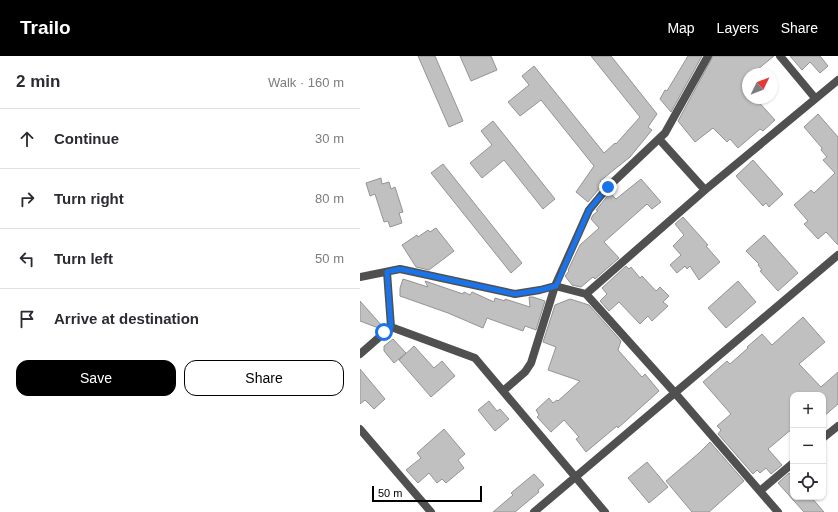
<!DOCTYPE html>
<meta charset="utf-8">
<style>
:root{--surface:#fff;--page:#f7f7f7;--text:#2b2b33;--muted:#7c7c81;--line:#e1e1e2;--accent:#000}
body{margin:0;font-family:Arial,sans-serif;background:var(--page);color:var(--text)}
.controls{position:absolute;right:12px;bottom:12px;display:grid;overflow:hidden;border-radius:8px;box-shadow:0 1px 3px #0004}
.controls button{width:36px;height:36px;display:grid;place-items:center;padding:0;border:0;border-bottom:1px solid var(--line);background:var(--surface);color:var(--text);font:20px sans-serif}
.compass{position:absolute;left:382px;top:12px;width:36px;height:36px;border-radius:50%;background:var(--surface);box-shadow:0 1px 3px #0004;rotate:47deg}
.scale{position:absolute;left:12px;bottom:10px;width:110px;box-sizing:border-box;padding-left:4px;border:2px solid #000;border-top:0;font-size:11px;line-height:14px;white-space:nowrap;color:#000;-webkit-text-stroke:3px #fff;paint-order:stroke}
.stop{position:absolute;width:12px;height:12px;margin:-9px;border:3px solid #1a73e8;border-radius:50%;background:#fff}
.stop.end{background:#1a73e8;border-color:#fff;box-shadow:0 1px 4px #0008}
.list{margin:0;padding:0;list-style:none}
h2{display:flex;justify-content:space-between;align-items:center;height:52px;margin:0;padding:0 16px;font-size:17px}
h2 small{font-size:13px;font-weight:400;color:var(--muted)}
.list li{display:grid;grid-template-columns:26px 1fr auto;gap:12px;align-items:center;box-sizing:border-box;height:60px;padding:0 16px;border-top:1px solid var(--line)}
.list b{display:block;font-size:15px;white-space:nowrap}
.list em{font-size:13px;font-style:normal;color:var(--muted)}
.actions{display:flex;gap:8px;padding:12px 16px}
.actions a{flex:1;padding:9px 0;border:1px solid var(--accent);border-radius:12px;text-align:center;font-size:14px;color:var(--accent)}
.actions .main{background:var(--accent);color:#fff}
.icon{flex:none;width:22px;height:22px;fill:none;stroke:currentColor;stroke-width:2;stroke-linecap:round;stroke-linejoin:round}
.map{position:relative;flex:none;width:478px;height:456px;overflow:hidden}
header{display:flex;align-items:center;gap:24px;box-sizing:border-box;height:56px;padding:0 20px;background:var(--accent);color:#fff}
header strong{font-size:19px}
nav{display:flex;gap:22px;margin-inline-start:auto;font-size:14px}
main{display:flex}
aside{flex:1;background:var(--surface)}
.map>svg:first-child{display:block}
.building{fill:#c0c0c0;stroke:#949494}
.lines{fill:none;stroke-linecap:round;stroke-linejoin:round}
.street{stroke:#505050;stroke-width:8}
.route{stroke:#1a73e8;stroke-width:5}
</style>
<header>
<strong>Trailo</strong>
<nav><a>Map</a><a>Layers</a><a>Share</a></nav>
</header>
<main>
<aside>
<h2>2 min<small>Walk · 160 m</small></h2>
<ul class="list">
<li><svg class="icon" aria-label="ahead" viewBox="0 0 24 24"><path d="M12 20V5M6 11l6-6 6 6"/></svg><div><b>Continue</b></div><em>30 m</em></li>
<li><svg class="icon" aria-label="right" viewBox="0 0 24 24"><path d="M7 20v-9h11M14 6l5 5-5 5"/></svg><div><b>Turn right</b></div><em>80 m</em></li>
<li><svg class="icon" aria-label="left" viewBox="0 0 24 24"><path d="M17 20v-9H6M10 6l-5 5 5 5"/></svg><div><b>Turn left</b></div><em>50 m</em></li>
<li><svg class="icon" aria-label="arrive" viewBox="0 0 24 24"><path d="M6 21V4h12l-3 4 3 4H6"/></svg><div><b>Arrive at destination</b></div></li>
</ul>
<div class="actions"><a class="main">Save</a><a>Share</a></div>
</aside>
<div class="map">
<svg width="478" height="456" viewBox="0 0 478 456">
<rect width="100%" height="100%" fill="#fff"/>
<path class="building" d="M58,0H75L103,65L89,71Z
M100,0H131L137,14L111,25Z
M231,0H251L297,58L288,71L292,74L270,101L240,125L243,128L228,146L216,136L234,110L181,44L160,60L148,46L169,29L162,20L174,10L244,97L255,87L256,88L280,61Z
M328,0H342L311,56L300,43L305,34L307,35Z
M353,0H414L392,18H388V22L383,27L388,33V42H395L415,64L403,75L400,73L378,92L370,83L367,86L353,72L335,86L318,65Z
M430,0H460L468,10L460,17L450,6L442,14Z
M458,58L478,81V189L466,176L458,183L444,168L448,165L434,149L451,134L454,137L475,117L463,104L467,101L461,94L462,92L444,71Z
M133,65L195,143L183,153L144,104L122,122L110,107L132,89L121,75Z
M393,104L423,138L409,151L406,147L403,150L376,120Z
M83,108L162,207L151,217L71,117Z
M21,122L22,128L29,126L31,133L35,131L43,156L39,157L42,167L30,171L28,165L24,166L15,138L10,140L6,127Z
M281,123L301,146L292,153L287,148L244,186L259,202L235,223L233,221L221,231L212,229L205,220L209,215L208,214L220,189L239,172L231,163L233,159L238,155L236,154L250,137L256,143Z
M323,161L348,189L346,190L360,206L339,224L330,210L327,213L325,210L317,217L310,209L321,199L313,190L324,179L315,168Z
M76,172L94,195L69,214L56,211L42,189L57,179L58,181L68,174L70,176Z
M404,179L438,217L418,235L400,215L402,214L398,209L399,208L386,195Z
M266,210L269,213L271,211L280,222L282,220L296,235L300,231L309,240L303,246L308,250L292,265L288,260L280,268L259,246L249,255L240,245L247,238L242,232Z
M43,223L68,231L65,225L103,238L104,236L110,239L112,236L134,246L135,242L145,245V243L170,251L169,241H173L185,245L176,274L165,270L163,275L127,262L123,272L88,257L40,240V232Z
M378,225L396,246L366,272L348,252Z
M210,243L229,249L261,285L258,294L282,321L285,318L299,335L258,372L257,370L226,396L216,383L219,381L204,364L191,376L177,361L179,359L176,354L189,342L193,347L197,344L198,345L220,325L188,314L196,291L183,286L195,249Z
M0,245L23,271L21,273L0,265Z
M443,261L465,286L439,308L461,331L478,316V348L463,361V339H433V372L408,393L422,409L411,418L406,412L400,417L397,414L393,418L358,378L361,374L357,370L371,358L343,326L367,305L370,308L388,292L387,291L402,278L412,289Z
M33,283L46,297L34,307L24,295V290Z
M54,290L74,312L82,305L95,320L71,341L39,304Z
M0,313L25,343L14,353L5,344L0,348Z
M129,345L137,355L140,353L149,363L135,375L118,354Z
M84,373L105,398L98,404L104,412L86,427L82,423L77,427L69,417L58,427L46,414L61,402L57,397Z
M350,386L384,425L349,456H332L306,425L339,397Z
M287,406L308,431L289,447L268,422Z
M429,417L433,422V441H451L464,456H444L418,427Z
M174,418L184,429L178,434L179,436L155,456H133L153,439L151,437Z"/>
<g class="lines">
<path class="street" d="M420,0L455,42
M299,83L345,134
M0,221L40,213L155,238L180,234L195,230L226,238L315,337L418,456
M226,238L345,134L478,24
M31,271L115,302L245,456
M0,298L31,271L27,216
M143,335L165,316L171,307L195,230L229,154L248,131L305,77L348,0
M0,373L71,456
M463,382L478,370
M400,435L433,407
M174,456L478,199"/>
</g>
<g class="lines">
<path class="route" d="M24,276L31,271L27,216L40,213L155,238L180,234L196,230L229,154L248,131"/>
</g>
</svg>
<div class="controls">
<button>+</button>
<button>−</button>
<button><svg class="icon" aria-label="locate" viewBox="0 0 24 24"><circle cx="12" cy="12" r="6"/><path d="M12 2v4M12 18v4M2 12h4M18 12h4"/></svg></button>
</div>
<svg class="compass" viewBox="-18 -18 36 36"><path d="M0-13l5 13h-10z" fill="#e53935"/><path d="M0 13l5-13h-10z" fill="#7c7c81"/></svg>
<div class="scale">50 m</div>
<div class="stop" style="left:24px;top:276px"></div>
<div class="stop end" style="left:248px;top:131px"></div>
</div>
</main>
